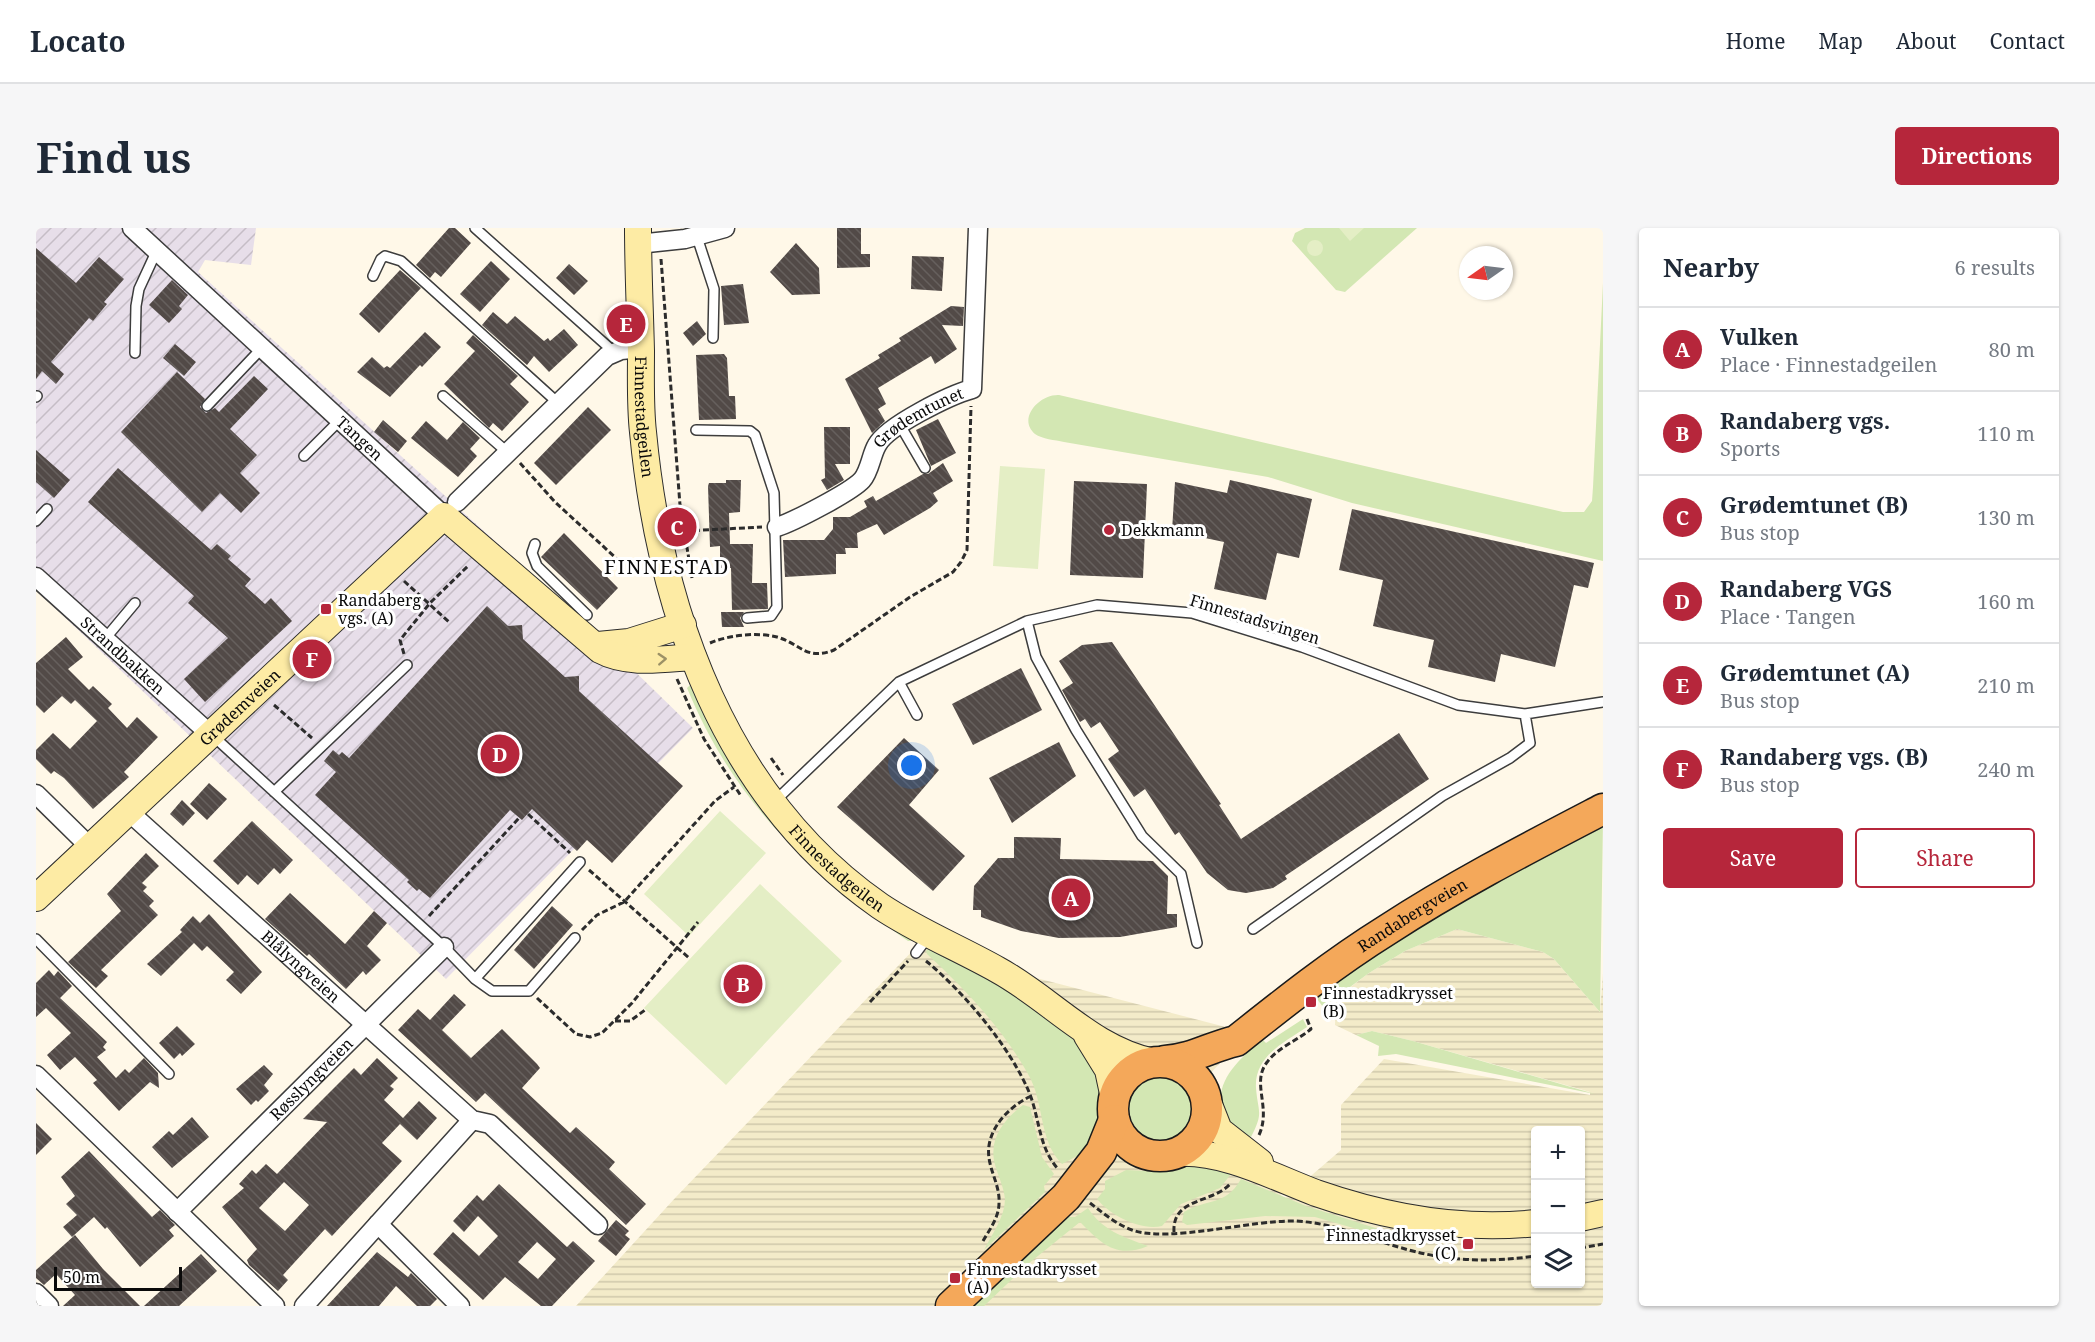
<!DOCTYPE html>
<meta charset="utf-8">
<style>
:root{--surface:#fff;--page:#f6f6f7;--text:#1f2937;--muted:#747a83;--line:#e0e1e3;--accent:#b6263b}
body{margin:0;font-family:"Noto Serif",serif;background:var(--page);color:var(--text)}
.controls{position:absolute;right:18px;bottom:18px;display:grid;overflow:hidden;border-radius:6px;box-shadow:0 2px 4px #0004}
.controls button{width:54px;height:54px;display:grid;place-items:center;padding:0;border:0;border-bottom:2px solid var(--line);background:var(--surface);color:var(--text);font:30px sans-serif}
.compass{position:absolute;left:1423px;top:18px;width:54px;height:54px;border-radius:50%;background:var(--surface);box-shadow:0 2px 4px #0004;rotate:256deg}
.scale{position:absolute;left:18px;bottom:15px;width:128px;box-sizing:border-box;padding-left:6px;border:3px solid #0a0a0a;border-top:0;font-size:16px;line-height:21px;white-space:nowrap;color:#0a0a0a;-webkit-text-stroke:4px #fff;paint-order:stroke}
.you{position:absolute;left:876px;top:538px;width:21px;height:21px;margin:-15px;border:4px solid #fff;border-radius:50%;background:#1a73e8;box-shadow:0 0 0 9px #1a73e833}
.badge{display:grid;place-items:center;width:39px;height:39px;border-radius:50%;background:var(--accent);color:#fff;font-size:20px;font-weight:700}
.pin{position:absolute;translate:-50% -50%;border:3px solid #fff;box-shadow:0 2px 6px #0006}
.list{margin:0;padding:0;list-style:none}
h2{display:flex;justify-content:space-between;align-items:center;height:78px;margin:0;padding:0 24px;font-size:26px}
h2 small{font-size:20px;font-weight:400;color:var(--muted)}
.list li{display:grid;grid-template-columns:39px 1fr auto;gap:18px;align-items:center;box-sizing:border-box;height:84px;padding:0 24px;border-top:2px solid var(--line)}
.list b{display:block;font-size:22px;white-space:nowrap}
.list p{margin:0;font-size:20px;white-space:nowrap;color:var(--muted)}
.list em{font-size:20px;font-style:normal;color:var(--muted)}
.actions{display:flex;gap:12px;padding:18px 24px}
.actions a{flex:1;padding:14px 0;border:2px solid var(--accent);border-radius:6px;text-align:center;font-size:21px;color:var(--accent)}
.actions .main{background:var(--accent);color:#fff}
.icon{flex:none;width:33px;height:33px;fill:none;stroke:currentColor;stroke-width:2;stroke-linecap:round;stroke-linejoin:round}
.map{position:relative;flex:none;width:1567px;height:1078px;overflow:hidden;border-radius:6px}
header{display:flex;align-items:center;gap:36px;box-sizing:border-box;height:84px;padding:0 30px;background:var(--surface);border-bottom:2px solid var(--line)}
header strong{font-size:28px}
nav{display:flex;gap:33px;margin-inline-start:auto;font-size:21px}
.intro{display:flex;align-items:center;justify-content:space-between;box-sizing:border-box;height:144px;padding:0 36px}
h1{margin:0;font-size:42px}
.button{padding:15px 27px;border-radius:6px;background:var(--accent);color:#fff;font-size:21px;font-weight:700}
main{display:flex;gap:36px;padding:0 36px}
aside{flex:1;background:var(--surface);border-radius:6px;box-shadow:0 2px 4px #0004}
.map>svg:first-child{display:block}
.industrial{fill:url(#industrial-furrows)}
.farmland{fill:url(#farmland-rules);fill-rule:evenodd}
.grass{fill:#d3e7b3}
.pitch{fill:#e4eec5}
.building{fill:url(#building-back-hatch);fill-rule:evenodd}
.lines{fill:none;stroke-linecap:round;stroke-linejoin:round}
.service-casing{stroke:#3d3d3d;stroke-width:12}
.minor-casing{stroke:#3d3d3d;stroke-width:21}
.secondary-casing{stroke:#2c2c2c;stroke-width:28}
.trunk-casing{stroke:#1b1b1b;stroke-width:33}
.path{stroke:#2c2c2c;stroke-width:3;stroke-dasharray:6 3;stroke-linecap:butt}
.service{stroke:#fff;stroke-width:9}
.minor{stroke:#fff;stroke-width:18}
.secondary{stroke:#fdeba4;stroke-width:26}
.trunk{stroke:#f4a85a;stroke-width:30}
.oneway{stroke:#9c9166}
.poi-dot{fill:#b6263b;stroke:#fff;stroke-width:2}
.labels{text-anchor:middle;stroke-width:6;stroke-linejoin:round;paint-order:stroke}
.street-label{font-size:16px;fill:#0a0a0a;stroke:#fff}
.poi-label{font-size:16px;fill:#0a0a0a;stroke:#fff;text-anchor:start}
.quarter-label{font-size:20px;letter-spacing:1.5px;fill:#0a0a0a;stroke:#fff}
</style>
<header>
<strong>Locato</strong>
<nav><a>Home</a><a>Map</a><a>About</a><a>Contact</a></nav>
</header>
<div class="intro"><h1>Find us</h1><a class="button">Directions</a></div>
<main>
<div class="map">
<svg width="1567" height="1078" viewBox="0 0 1567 1078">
<defs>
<pattern id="industrial-furrows" width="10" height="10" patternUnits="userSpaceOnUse" patternTransform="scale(1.5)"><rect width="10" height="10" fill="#e7dee9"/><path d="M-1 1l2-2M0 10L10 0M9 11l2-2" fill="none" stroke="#c5bdc6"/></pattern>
<pattern id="farmland-rules" width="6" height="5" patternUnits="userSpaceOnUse" patternTransform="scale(1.5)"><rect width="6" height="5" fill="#f3ebc9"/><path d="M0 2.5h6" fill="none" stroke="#cfc8ab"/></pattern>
<pattern id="building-back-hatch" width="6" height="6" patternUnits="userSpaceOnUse" patternTransform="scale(1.5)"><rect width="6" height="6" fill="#524a47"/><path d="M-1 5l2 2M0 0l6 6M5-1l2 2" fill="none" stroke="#66605d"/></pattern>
</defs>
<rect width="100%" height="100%" fill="#fff8e8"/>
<path class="industrial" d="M0,0H220L215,37L169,32L162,44L546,392L657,500L410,751L0,362Z"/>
<path class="farmland" d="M1421,701L1507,724L1518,731L1564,784L1567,746V1078H540L640,969L886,713L942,735L1213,805L1164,856L1248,971L1305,922V877L1348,831L1554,867V864L1377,813L1336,803L1320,807L1299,797L1300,770L1333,745L1369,723ZM1500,902H1544V1056H1500Z"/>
<path class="grass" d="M1269,0H1381L1309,64L1300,62L1256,13L1259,5Z
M1567,55V333L1316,275L1232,249L1028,214C1019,212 1006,211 999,206C981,191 1003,166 1023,167L1527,284H1548L1556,273L1557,259Z
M654,457L671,490L876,710L875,713H872C772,642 699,576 651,460Z
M1567,592L1564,784L1518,731L1507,724L1421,701L1369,723L1333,745L1287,779L1281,771L1298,752L1326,729Z
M893,720L969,757L1039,810L1058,836L1065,862L1063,908L1045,929L1041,928L1026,936C1002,912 1009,875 992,846C967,801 929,761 891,726L890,723Z
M1267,791L1271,799C1249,814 1218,828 1220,860C1222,885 1228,884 1215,909C1209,905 1197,899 1193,893C1169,861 1203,830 1227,812L1230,815Z
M1336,803L1377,813L1559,866L1360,826L1342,828L1343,818L1320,807Z
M1093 880a32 32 0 1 1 64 0a32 32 0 1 1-64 0Z
M987,877L994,879L1006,929L1018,946L1008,958L1009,964L948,1022C956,1006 969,989 969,971C968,960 963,950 960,940C951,913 966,893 987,877Z
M1160,936L1195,946L1184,960L1145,976L1126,998C1104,1003 1074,987 1061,971L1069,961V953L1090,942L1127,944Z
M1205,951L1270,978L1374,1011L1373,1016L1279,989L1229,988L1151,997L1146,994L1148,984C1171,970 1189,979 1205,951Z
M1052,980C1066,1002 1087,1009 1112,1018C1080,1031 1066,1016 1044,994L992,1036L948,1078H928L974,1042L1031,989H1039Z"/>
<path class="pitch" d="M1303,0H1328L1314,13Z
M1271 20a8 8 0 1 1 16 0a8 8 0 1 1-16 0Z
M964,238L1009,241L1002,341L957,338Z
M684,583L730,625L653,708L608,666Z
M724,656L806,733L690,857L608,780Z"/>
<path class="building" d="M413,0H419L435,15L405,49L399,44L394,50L380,37Z
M801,0H825V26H834V39L801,40Z
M760,15L783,40L784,66L756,67L734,44Z
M0,20L40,55L63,29L88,51L68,74L71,76L57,93L53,90L15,134L28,146L20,156L6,143L0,151Z
M876,28L908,29L906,63L875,61Z
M455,33L474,51L444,84L424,66Z
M533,36L552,53L538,67L520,50Z
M364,42L385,60L343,105L323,86Z
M136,52L152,67L143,78L146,81L133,95L113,77Z
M707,56L713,95L688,97L685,58Z
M915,78L928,79L927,98L906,97L921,121L899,136L895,128L842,160L850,176L842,181L849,193L836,205L809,151L844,130L842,127L865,113L863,110Z
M457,84L471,96L479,88L508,113L512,110L514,113L528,101L542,117L513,144L498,128L491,137L446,97Z
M661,93L670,106L657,118L647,105Z
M389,104L405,119L386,139L384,137L354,169L321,144L336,129L348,140L351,138L354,140Z
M437,107L482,148L474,156L493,174L466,203L457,195L453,200L408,156L439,123L430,115Z
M139,116L160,134L148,148L127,130Z
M688,126L691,130L693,168H699L700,191L663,192L660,127Z
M141,144L169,171L164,179L170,185L179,180L183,184L218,148L232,161L194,201L221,227L204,245L224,265L205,285L184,265L166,284L85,204Z
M552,179L575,202L520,257L498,235Z
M902,191L920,225L895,238L880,202Z
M347,192L371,213L362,224L338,204Z
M390,193L411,212L427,194L444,210L434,221L441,228L422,249L375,210Z
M788,199H814V236H799L808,252L791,262L785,252L789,250Z
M0,222L34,252L18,270L0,254Z
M907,235L917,253L897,265L902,273L894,280L848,307L841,296L821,305L822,320H809L810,326H800V346L749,349L747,312H788L797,301V289H814L831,279L828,273L837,268L840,273L887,246H892Z
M82,240L175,322L181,316L195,328L192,331L215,351L209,358L229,376L235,370L256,393L169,474L148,451L192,410L152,375L158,368L52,274Z
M690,252H705L704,284L693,285L694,316H717L716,355H731L732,381L696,382L695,340H684V318L674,319L672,258L673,255H690Z
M1194,252L1276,271L1263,330L1241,325L1230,372L1178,361L1188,314L1136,303L1139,254L1191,265Z
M1038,253L1111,256L1107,350L1034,347Z
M1316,281L1558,335L1552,360L1538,357L1519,439L1465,426L1459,454L1392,439L1398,412L1337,398L1347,352L1303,342Z
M528,305L582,360L561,382L505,329Z
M451,378L472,398L486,397L487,411L529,449L543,448V463L647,558L576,635L551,612L541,623L496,581L486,592L474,582L394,670L383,661L381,663L371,654L373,652L279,567L300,544L288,533L297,522L303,527L306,524L313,530Z
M685,384H708L704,390L708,399H686Z
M30,409L47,429L32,441L53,462L57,458L76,476L72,480L91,500L101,489L122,509L88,544L93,549L57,581L28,550L18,543L15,546L0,531V522L17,505L34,521L61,493L39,472L35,476L26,468L8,485L0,477V435Z
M1076,414L1185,576L1183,577L1205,611L1363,505L1393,551L1249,648L1251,651L1237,660L1210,665L1192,662L1171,645L1143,604L1139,607L1109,561L1098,569L1072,531L1083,523L1064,494L1055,500L1049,491L1044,494L1026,462L1037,455L1023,433L1046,417Z
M985,440L1006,482L937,517L916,476Z
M868,510L903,542L873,577L929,628L897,663L801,579Z
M1023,514L1040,548L976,595L953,550Z
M173,555L191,571L171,592L154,576Z
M146,572L159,585L147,598L134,586Z
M216,593L257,632L244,646L238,640L222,657L211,647L202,657L177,633Z
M978,609L1025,610L1024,631L1117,633L1132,648L1131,686H1141V699L1084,709L1023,710L985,703L945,689V682H937L938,658L962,630H978Z
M110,625L123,638L106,655L111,659L107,663L118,673L113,678L122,687L65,742L72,748L60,760L32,734L85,683L71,666Z
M254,665L309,716L338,683L351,695L331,718L345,732L330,747L327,743L310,761L273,726L271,728L229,691Z
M516,678L537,697L498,741L478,722Z
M173,686L226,744L205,766L190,752L198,744L171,718L166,723L158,715L125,748L111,736L146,704L144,702L157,688L164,695Z
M13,742L18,748L22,743L36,758L24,770L71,814L67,819L70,822L61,829L80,850L89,841L93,845L108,830L122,845L123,860L114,854L83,883L57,855L61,852L39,829L24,842L11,827L35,805L10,780L0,789V755Z
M418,766L430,777L406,802L435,830L466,801L501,836L504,840L486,860L534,905L540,899L579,934L573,941L610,976L590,997L449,865L440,874L362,802L382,781L394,792Z
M141,798L159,816L146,828L144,825L138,831L123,815Z
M341,830L362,850L354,858L358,861L348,872L367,890L383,873L401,890L381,912L364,896L346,915L366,933L296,1008L289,1001L247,1047L252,1052L242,1063L213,1037L211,1032L221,1021L186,979L208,960L203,956L216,942L220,946L230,936L241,946L291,894L267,891L318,840L325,847ZM248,954L273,977L249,1003L223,980Z
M228,837L237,846L228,857L233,863L222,874L220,872L215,877L200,861Z
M156,889L173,909L136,940L116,919L133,903L137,907Z
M0,895L16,911L0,927Z
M53,923L116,989L124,982L139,997L133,1002L138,1008L104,1039L71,999L69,1001L58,989L36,1009L27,999L41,987L30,976L39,968L25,949Z
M463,956L531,1019L537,1013L559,1033L516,1078H505L469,1049L447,1072L397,1026L417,1004L443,1028L462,1008L442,988L428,1004L417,993L441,967L447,973ZM501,1014L520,1031L502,1051L482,1034Z
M580,992L593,1003L589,1007L594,1011L580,1028L562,1013Z
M39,1007L67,1041L104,1078H27L39,1067L20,1046L8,1057L0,1050V1042Z
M341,1024L372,1049L375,1045L401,1071L394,1078H381L360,1058L343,1078H291Z
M165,1026L181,1043L143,1078H108Z"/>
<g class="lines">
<g class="service-casing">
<path id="service" d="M439,0L578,124
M661,9L678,61L677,110
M337,48L345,31L349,28L365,33L521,174
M99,125L100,78L103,61L121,22
M407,168L471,224
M0,169L1,168
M171,178L226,120
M864,197L889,240
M660,202L714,203L719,207L738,265L741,379L735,388L711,390
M268,228L304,192
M0,293L11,281
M499,316L496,325L501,338L551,387
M991,393L1000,429L1040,502L1106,608L1145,646L1161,715
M68,412L99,375
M863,454L881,487
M176,507L408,719L439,751L456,763H493L539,710
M238,564L371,437
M738,574L863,454L991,393L1061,377L1156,385L1266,419L1422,477L1489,486L1567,474
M1217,701L1406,568L1474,530L1494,515L1489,486
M0,711L133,846
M880,725L892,709
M439,751L544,634"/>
</g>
<g class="minor-casing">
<g id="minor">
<path id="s1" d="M96,0L408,288"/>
<path d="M602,16L649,11L689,0"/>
<path d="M421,274L571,128L585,122L605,120"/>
<path id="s2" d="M741,299C757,294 815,264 826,252C834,243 835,227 841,217C851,198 914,167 936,161L942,0"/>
<path id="s3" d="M0,349L174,506"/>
<path d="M0,566L55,620"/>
<path id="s4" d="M93,584L436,892L454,896L562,997"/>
<path d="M0,847L239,1078"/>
<path id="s5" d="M141,984L408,719"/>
<path d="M342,996L424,1078"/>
<path d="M0,1065L13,1078"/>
<path d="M268,1078L436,892"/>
</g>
</g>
<g class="secondary-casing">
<g id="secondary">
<path id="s6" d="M602,0C602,41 604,82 605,123C605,150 604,177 607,204C624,385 690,571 844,678C881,703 923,720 962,742C1015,771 1057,822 1118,834"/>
<path d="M562,417L593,414L647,397"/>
<path id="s7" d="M0,670L408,288L564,422C592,437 626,431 657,429"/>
<path d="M1051,808L1072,842L1078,870"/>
<path d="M1170,869L1183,902L1224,934"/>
<path d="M1141,925C1187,922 1238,949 1280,965C1349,989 1426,1003 1500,995"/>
<path d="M1544,990L1567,985"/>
</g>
</g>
<g class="trunk-casing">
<g id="trunk">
<path id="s8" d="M1129,833C1157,831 1174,819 1200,813C1249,774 1298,735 1351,702C1420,657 1494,619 1567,581"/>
<circle cx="1124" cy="881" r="47"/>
<path d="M915,1078L1030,969L1065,924L1078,892"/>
</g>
</g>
<path class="path" d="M625,31L644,277L656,350
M484,235L519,274L581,331
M649,303L726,299
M368,353L413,394
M674,415C693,407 721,404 741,409C765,416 770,433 798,422L874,369L917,344L925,334L931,322L935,178
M368,426L364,412L394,375L433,337
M641,451L668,511L705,568
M238,477L276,510
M735,530L747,547
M492,586L534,625
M553,642L653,730
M393,688L483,590
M546,702L561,687L588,674L679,573L698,559
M890,733C928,764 974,819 993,864C1004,891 1002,918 1022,941
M501,770L540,806L554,809L566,805L596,775L662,694
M834,774L872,733
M579,793H594L609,782
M1223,907C1236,879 1214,854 1232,833C1243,819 1262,812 1275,801L1271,791
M1054,975C1067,985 1080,996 1096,1002C1133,1015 1214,992 1259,993C1300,995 1335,1012 1373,1022C1417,1034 1456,1034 1500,1028
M1138,1004C1136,969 1177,976 1195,955
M947,1013C954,1001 963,989 963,975C964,959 955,945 953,930C949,903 972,879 995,868
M1544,1020L1567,1016"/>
<use href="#service" class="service"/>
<use href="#minor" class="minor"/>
<use href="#secondary" class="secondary"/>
<use href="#trunk" class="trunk"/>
</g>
<defs><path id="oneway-chevron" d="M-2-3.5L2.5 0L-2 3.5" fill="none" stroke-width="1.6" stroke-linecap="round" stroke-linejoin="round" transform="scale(1.5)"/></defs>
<use class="oneway" href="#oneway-chevron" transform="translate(626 431) rotate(-3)"/>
<g class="poi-dot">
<circle cx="1073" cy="302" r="6"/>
<rect x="284" y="375" width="12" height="12" rx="3"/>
<rect x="1269" y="768" width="12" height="12" rx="3"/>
<rect x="1426" y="1010" width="12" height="12" rx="3"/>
<rect x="913" y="1044" width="12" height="12" rx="3"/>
</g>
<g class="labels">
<g class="street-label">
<text dy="6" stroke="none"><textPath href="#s6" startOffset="189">Finnestadgeilen</textPath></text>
<text dy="6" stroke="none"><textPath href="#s2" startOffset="186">Grødemtunet</textPath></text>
<text dy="6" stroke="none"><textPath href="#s1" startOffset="310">Tangen</textPath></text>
<text transform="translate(1219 391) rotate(17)" y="6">Finnestadsvingen</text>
<text dy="6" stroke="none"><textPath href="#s3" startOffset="117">Strandbakken</textPath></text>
<text dy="6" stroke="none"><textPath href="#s7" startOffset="279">Grødemveien</textPath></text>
<text dy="6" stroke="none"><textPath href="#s6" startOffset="694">Finnestadgeilen</textPath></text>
<text dy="6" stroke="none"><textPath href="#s8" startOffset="291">Randabergveien</textPath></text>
<text dy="6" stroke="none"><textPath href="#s4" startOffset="231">Blålyngveien</textPath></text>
<text dy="6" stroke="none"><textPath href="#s5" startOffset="189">Røsslyngveien</textPath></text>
</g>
<g class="poi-label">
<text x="1085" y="308">Dekkmann</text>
<text x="302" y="378">Randaberg<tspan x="302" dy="18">vgs. (A)</tspan></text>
<text x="1287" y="771">Finnestadkrysset<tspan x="1287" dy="18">(B)</tspan></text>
<text x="1420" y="1013" text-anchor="end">Finnestadkrysset<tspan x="1420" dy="18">(C)</tspan></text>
<text x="931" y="1047">Finnestadkrysset<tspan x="931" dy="18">(A)</tspan></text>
</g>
<g class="quarter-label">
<text x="631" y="346">FINNESTAD</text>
</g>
</g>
</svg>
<div class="controls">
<button>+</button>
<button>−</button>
<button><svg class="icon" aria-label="layers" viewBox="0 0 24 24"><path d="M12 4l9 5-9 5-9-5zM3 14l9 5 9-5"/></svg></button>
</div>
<svg class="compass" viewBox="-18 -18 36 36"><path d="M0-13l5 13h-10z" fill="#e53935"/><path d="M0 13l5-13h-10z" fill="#747a83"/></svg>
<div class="scale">50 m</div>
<div class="you"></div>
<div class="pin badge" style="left:1035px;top:670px">A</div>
<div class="pin badge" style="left:707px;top:756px">B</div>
<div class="pin badge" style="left:641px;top:299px">C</div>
<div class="pin badge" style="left:464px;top:526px">D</div>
<div class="pin badge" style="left:590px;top:96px">E</div>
<div class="pin badge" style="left:276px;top:431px">F</div>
</div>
<aside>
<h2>Nearby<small>6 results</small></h2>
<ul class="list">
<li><span class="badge">A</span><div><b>Vulken</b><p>Place · Finnestadgeilen</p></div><em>80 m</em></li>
<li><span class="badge">B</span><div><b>Randaberg vgs.</b><p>Sports</p></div><em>110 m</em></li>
<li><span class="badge">C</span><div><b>Grødemtunet (B)</b><p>Bus stop</p></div><em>130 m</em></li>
<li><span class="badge">D</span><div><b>Randaberg VGS</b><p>Place · Tangen</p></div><em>160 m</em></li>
<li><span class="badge">E</span><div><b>Grødemtunet (A)</b><p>Bus stop</p></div><em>210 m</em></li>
<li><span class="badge">F</span><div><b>Randaberg vgs. (B)</b><p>Bus stop</p></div><em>240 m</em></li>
</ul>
<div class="actions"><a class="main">Save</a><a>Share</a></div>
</aside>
</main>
